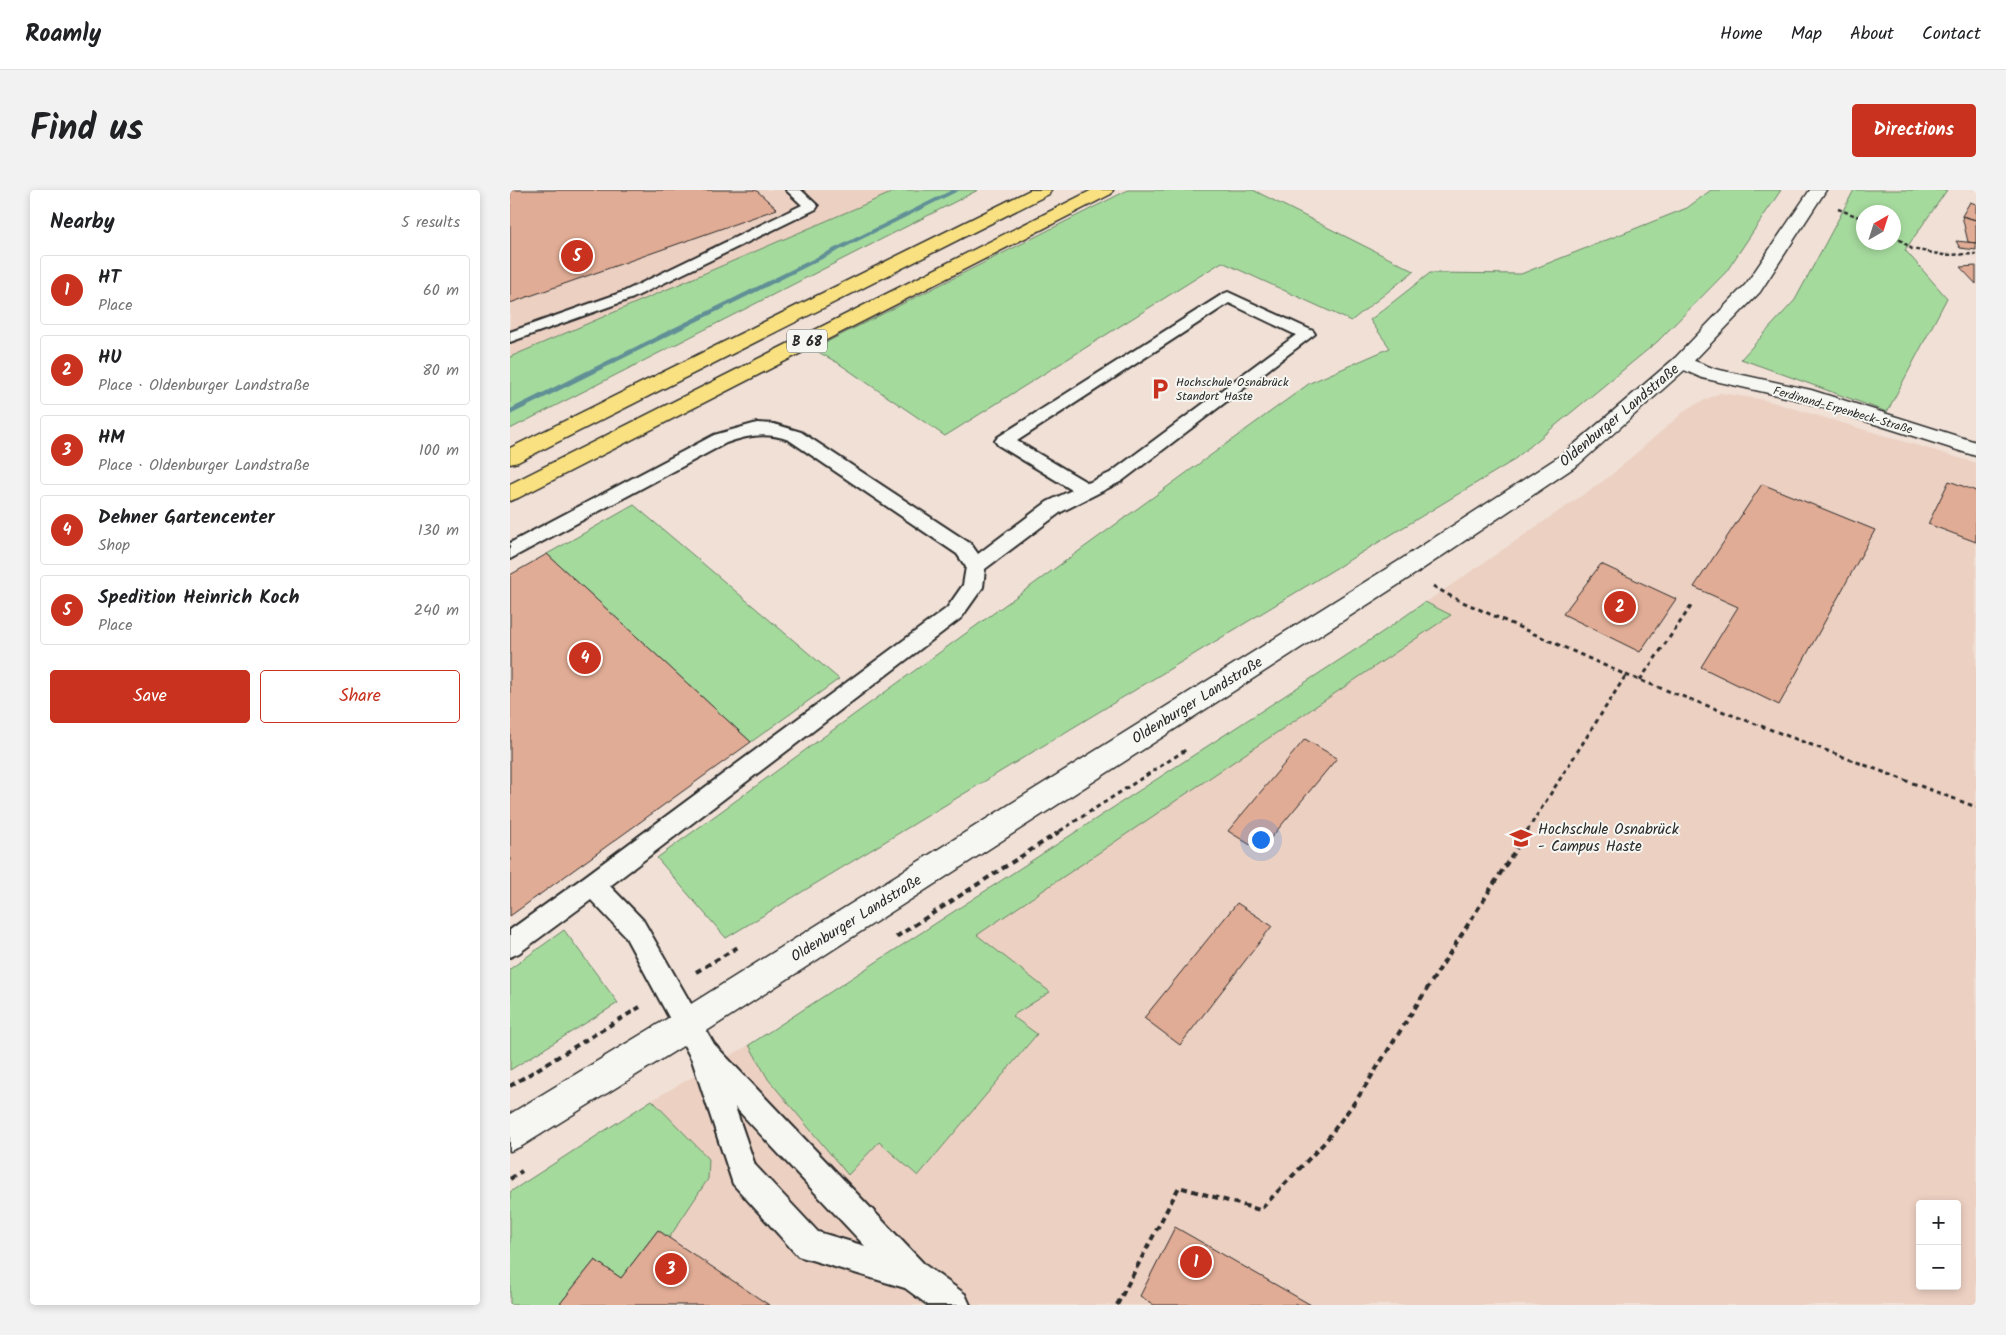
<!DOCTYPE html>
<meta charset="utf-8">
<style>
:root{--surface:#fff;--page:#f2f2f2;--text:#202124;--muted:#757577;--line:#e0e0e0;--accent:#c8321e}
body{margin:0;font-family:Kalam,sans-serif;background:var(--page);color:var(--text)}
.controls{position:absolute;right:15px;bottom:15px;display:grid;overflow:hidden;border-radius:5px;box-shadow:0 2px 8px #0003}
.controls button{width:45px;height:45px;display:grid;place-items:center;padding:0;border:0;border-bottom:1px solid var(--line);background:var(--surface);color:var(--text);font:25px sans-serif}
.compass{position:absolute;left:1346px;top:15px;width:45px;height:45px;border-radius:50%;background:var(--surface);box-shadow:0 2px 8px #0003;rotate:39deg}
.you{position:absolute;left:750px;top:649px;width:18px;height:18px;margin:-12px;border:4px solid #fff;border-radius:50%;background:#1a73e8;box-shadow:0 0 0 8px #1a73e833}
.badge{display:grid;place-items:center;width:32px;height:32px;border-radius:50%;background:var(--accent);color:#fff;font-size:16px;font-weight:700}
.pin{position:absolute;translate:-50% -50%;border:2px solid #fff;box-shadow:0 1px 5px #0006}
.list{margin:0;padding:0;list-style:none}
h2{display:flex;justify-content:space-between;align-items:center;height:65px;margin:0;padding:0 20px;font-size:21px}
h2 small{font-size:16px;font-weight:400;color:var(--muted)}
.list li{display:grid;grid-template-columns:32px 1fr auto;gap:15px;align-items:center;box-sizing:border-box;height:70px;margin:0 10px 10px;padding:0 10px;border:1px solid var(--line);border-radius:5px}
.list b{display:block;font-size:19px;white-space:nowrap}
.list p{margin:0;font-size:16px;white-space:nowrap;color:var(--muted)}
.list em{font-size:16px;font-style:normal;color:var(--muted)}
.actions{display:flex;gap:10px;padding:15px 20px}
.actions a{flex:1;padding:11px 0;border:1px solid var(--accent);border-radius:5px;text-align:center;font-size:18px;color:var(--accent)}
.actions .main{background:var(--accent);color:#fff}
.map{position:relative;flex:none;width:1466px;height:1115px;overflow:hidden;border-radius:5px}
header{display:flex;align-items:center;gap:30px;box-sizing:border-box;height:70px;padding:0 25px;background:var(--surface);border-bottom:1px solid var(--line)}
header strong{font-size:24px}
nav{display:flex;gap:28px;margin-inline-start:auto;font-size:18px}
.intro{display:flex;align-items:center;justify-content:space-between;box-sizing:border-box;height:120px;padding:0 30px}
h1{margin:0;font-size:35px}
.button{padding:12px 22px;border-radius:5px;background:var(--accent);color:#fff;font-size:18px;font-weight:700}
main{display:flex;gap:30px;padding:0 30px}
aside{flex:1;background:var(--surface);border-radius:5px;box-shadow:0 2px 8px #0003}
.map>svg:first-child{display:block}
.built{fill:#ecd0c2;fill-rule:evenodd}
.green{fill:#a5da9d;stroke:#688264;fill-rule:evenodd}
.lines{fill:none;stroke-linecap:round;stroke-linejoin:round}
.stream{fill:#609096;fill-rule:evenodd}
.building{fill:#e1ac95;stroke:#2b2b2b}
.service-casing{stroke:#2b2b2b;stroke-width:4}
.minor-casing{stroke:#2b2b2b;stroke-width:3}
.tertiary-casing{stroke:#2b2b2b;stroke-width:3}
.trunk-casing{stroke:#2b2b2b;stroke-width:3}
.path-far2{stroke:#2b2b2b;stroke-width:2.5;stroke-dasharray:4 2.5;stroke-linecap:butt}
.path-far1{stroke:#2b2b2b;stroke-width:3;stroke-dasharray:4.5 4;stroke-linecap:butt}
.path{stroke:#2b2b2b;stroke-width:4;stroke-dasharray:6 4.5;stroke-linecap:butt}
.service{fill:#f6f6f2;fill-rule:evenodd}
.minor{fill:#f6f6f2;fill-rule:evenodd}
.tertiary{fill:#f6f6f2;fill-rule:evenodd}
.trunk{fill:#f9e181;fill-rule:evenodd}
.labels{text-anchor:middle;stroke-width:4;stroke-linejoin:round;paint-order:stroke}
.far-poi-label{font-size:12px;fill:#2b2b2b;stroke:#f6f6f2;text-anchor:start}
.far-street-label{font-size:12px;fill:#2b2b2b;stroke:#f6f6f2}
.shield{fill:#f6f6f2;stroke:#686867;stroke-width:1}
.shield-label{font-size:14px;font-weight:bold;fill:#2b2b2b}
.street-label{font-size:15px;fill:#2b2b2b;stroke:#f6f6f2}
.poi-label{font-size:15px;fill:#2b2b2b;stroke:#f6f6f2;text-anchor:start}
</style>
<header>
<strong>Roamly</strong>
<nav><a>Home</a><a>Map</a><a>About</a><a>Contact</a></nav>
</header>
<div class="intro"><h1>Find us</h1><a class="button">Directions</a></div>
<main>
<aside>
<h2>Nearby<small>5 results</small></h2>
<ul class="list">
<li><span class="badge">1</span><div><b>HT</b><p>Place</p></div><em>60 m</em></li>
<li><span class="badge">2</span><div><b>HU</b><p>Place · Oldenburger Landstraße</p></div><em>80 m</em></li>
<li><span class="badge">3</span><div><b>HM</b><p>Place · Oldenburger Landstraße</p></div><em>100 m</em></li>
<li><span class="badge">4</span><div><b>Dehner Gartencenter</b><p>Shop</p></div><em>130 m</em></li>
<li><span class="badge">5</span><div><b>Spedition Heinrich Koch</b><p>Place</p></div><em>240 m</em></li>
</ul>
<div class="actions"><a class="main">Save</a><a>Share</a></div>
</aside>
<div class="map">
<svg width="1466" height="1115" viewBox="0 0 1466 1115">
<rect width="100%" height="100%" fill="#f0e0d6"/>
<filter id="ink" filterUnits="userSpaceOnUse"><feTurbulence type="fractalNoise" baseFrequency=".02" numOctaves="2"/><feDisplacementMap in="SourceGraphic" scale="10" xChannelSelector="R" yChannelSelector="G"/><feConvolveMatrix kernelMatrix="1 2 1 2 8 2 1 2 1" color-interpolation-filters="sRGB"/></filter>
<g filter="url(#ink)">
<path class="built" d="M0,0H388L0,167Z
M1210,203L1255,210L1466,273V1115H0V1002L142,910L239,855L874,441L1099,287L1178,218ZM1410,1014H1447V1096H1410Z"/>
<path class="green" d="M388,0H468L0,239V167Z
M618,0H743L904,81L841,131L712,72L435,246L328,173L303,159Z
M1201,0H1271L1216,82L1147,152L1001,272L216,748L147,668L800,193L880,158L860,130L920,83L1011,84L1177,18Z
M1344,0H1437L1395,60L1437,108L1377,222L1231,169L1285,110ZM1354,22H1384V52H1354Z
M124,315L329,489L241,552L37,364Z
M915,412L941,425L467,745L540,802L502,826L527,844L408,986L369,952L338,985L258,889L239,855L874,441Z
M54,740L108,813L0,880V779Z
M142,910L199,969L198,989L159,1048L148,1040L111,1088L85,1070L49,1115H0V1002Z"/>
<g class="lines">
<path class="stream" d="M442,0H450L0,225V219Z"/>
</g>
<path class="building" d="M0,0H246L267,19L0,113Z
M1460,12L1466,14V30L1452,26Z
M1452,26L1466,30V53L1458,52Z
M1446,51L1466,53V60L1450,58Z
M1466,76V94L1450,77Z
M1439,291L1466,301V352L1418,334Z
M1252,294L1365,340L1269,515L1191,477L1228,417L1184,397Z
M37,364L241,552L0,726V385Z
M1091,374L1166,409L1130,462L1053,424Z
M795,549L827,568L750,661L718,641Z
M727,713L762,736L670,855L634,828Z
M665,1037L801,1115H644L630,1106Z
M148,1040L159,1048L259,1115H49L85,1070L111,1088Z"/>
<g class="lines">
<g class="service-casing">
<path id="service" d="M276,0H291L308,16L306,19L123,108L0,152V142L113,102L292,15Z
M718,102L803,141L805,144L612,291L551,322L475,379L473,397L451,428L100,696L133,730L204,854L415,1075L455,1104L460,1115H418L395,1098L288,1066L223,994L182,870L115,746L81,710L9,763L0,767V740L74,687L437,418L453,395L456,377L447,364L279,250C256,242 239,245 216,253L0,369V353L204,245L247,233L264,234L291,242L461,354L468,364L537,312L562,300L488,255L485,251L488,247L713,104ZM719,113L786,145L600,283L578,293L507,251ZM225,917L355,1056L308,1042L245,975Z"/>
</g>
<g class="minor-casing">
<path id="minor" d="M1172,166L1205,179L1301,200L1466,252V266L1289,210L1192,188L1165,176L1162,172L1165,168Z"/>
</g>
<g class="tertiary-casing">
<path id="tertiary" d="M1300,0H1316L1250,102L1179,176L1069,274L905,384L189,846L12,956L0,961V924L165,824L887,372L1053,264L1165,168L1236,94Z"/>
</g>
<g class="trunk-casing">
<path id="trunk" d="M520,0H541L539,4L8,272L0,274V258Z
M582,0H603L601,4L8,308L0,311V294Z"/>
</g>
<path class="path-far2" d="M1328,19L1354,29
M1384,45L1402,59L1433,65L1466,64"/>
<path class="path-far1" d="M923,396L944,408L1116,485L1466,617
M1130,490L1182,415
M550,641L677,559
M1017,641L1116,485"/>
<path class="path" d="M386,747L552,640
M186,782L228,757
M0,896L130,817
M0,989L12,981
M607,1115L669,997L750,1020L815,952L847,909L1018,640"/>
<use href="#service" class="service"/>
<use href="#minor" class="minor"/>
<use href="#tertiary" class="tertiary"/>
<use href="#trunk" class="trunk"/>
</g>
</g>
<defs>
<g id="parking-bare" transform="scale(1.725)"><path d="M-3.5-5.5H1a3.5 3.5 0 0 1 0 7H-1V5.5H-3.5ZM-1-3.4V-.6H.8a1.4 1.4 0 0 0 0-2.8Z" fill="#c8321e" stroke="#f6f6f2" stroke-width="2.5" paint-order="stroke"/></g>
<g id="university-bare" transform="scale(1.725)"><path d="M0-5L7-2L0 1L-7-2ZM-4 1L0 2.5L4 1V4Q0 6-4 4Z" fill="#c8321e" stroke="#f6f6f2" stroke-width="2.5" paint-order="stroke"/></g>
</defs>
<g fill-rule="evenodd">
<use href="#parking-bare" x="650" y="199"/>
<use href="#university-bare" x="1011" y="648"/>
</g>
<g class="labels">
<g class="far-poi-label">
<text x="666" y="196">Hochschule Osnabrück<tspan x="666" dy="14">Standort Haste</tspan></text>
</g>
<g class="far-street-label">
<text transform="translate(1333 220) rotate(16)" y="4">Ferdinand-Erpenbeck-Straße</text>
</g>
<rect class="shield" x="277" y="139.5" width="40" height="23" rx="4"/>
<g class="shield-label">
<text x="297" y="156">B 68</text>
</g>
<g class="street-label">
<text transform="translate(1109 225) rotate(-40)" y="5">Oldenburger Landstraße</text>
<text transform="translate(687 510) rotate(-32)" y="5">Oldenburger Landstraße</text>
<text transform="translate(346 728) rotate(-32)" y="5">Oldenburger Landstraße</text>
</g>
<g class="poi-label">
<text x="1028" y="644">Hochschule Osnabrück<tspan x="1028" dy="17">- Campus Haste</tspan></text>
</g>
</g>
</svg>
<div class="controls">
<button>+</button>
<button>−</button>
</div>
<svg class="compass" viewBox="-18 -18 36 36"><path d="M0-13l5 13h-10z" fill="#e53935"/><path d="M0 13l5-13h-10z" fill="#757577"/></svg>
<div class="you"></div>
<div class="pin badge" style="left:686px;top:1072px">1</div>
<div class="pin badge" style="left:1110px;top:417px">2</div>
<div class="pin badge" style="left:161px;top:1079px">3</div>
<div class="pin badge" style="left:75px;top:468px">4</div>
<div class="pin badge" style="left:67px;top:66px">5</div>
</div>
</main>
